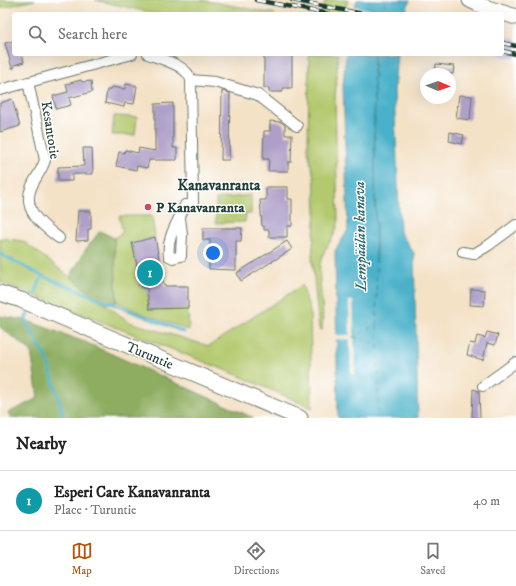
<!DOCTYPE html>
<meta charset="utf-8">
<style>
:root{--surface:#fff;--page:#f2f2f2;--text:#222;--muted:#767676;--line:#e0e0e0;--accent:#b45309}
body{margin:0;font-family:"IM FELL DW Pica",serif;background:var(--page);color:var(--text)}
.compass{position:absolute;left:420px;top:68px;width:36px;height:36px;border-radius:50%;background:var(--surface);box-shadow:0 4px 16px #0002;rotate:92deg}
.you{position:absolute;left:213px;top:253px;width:14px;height:14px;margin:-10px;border:3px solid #fff;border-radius:50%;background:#1a73e8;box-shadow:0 0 0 6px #1a73e833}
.badge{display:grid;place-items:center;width:26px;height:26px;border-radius:50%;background:var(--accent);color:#fff;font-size:13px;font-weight:700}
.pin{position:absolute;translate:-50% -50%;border:2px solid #fff;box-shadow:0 1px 4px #0006}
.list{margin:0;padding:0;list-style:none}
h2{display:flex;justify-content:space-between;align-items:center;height:52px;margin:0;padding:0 16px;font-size:17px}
h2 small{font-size:13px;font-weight:400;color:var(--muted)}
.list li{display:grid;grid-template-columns:26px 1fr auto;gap:12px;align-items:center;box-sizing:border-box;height:60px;padding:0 16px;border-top:1px solid var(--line)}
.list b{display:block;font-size:15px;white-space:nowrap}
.list p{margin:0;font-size:13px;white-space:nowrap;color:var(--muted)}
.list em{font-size:13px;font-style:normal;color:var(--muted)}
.icon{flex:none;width:22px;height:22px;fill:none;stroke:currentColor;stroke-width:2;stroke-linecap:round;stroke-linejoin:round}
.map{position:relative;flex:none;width:516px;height:418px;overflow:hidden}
.search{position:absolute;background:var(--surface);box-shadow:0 4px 16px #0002;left:12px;right:12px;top:12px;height:44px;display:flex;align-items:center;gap:10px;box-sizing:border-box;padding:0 14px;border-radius:4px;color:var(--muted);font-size:15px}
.sheet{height:112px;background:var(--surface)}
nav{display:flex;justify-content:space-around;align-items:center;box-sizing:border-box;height:56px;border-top:1px solid var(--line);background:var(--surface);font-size:11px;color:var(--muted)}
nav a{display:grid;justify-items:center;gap:2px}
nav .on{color:var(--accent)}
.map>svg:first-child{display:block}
.industrial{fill:#c3c0db}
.green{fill:#b3c96e;stroke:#698351}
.forest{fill:#8ead61;stroke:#56754a}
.water{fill:#4ab1c9;stroke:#34777e}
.pier{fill:#f4e2c7}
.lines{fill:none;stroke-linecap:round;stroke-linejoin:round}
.stream{stroke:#4ab1c9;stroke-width:3}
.ferry{stroke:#2e6668;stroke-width:1;stroke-dasharray:5 4;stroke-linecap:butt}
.building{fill:#ae9fc8}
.minor-casing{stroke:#6a7767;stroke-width:12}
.secondary-casing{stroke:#6a7767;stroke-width:17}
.minor{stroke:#fff;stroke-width:10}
.secondary{stroke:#fff;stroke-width:15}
.rail-casing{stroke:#1f3d34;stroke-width:4.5}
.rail{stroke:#fff;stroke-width:3;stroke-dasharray:9;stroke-linecap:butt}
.poi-dot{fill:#d1495b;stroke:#fff;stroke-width:1.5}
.labels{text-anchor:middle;stroke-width:3;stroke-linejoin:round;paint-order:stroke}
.street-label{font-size:14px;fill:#1f3d34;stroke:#fff}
.poi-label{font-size:14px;font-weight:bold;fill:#1f3d34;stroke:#fff;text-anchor:start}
.neighbourhood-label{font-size:15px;font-weight:bold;fill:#1f3d34;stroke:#fff}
.water-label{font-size:15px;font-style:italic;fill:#2e6668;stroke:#fff}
</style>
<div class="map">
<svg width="516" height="418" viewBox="0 0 516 418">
<rect width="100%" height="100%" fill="#fff"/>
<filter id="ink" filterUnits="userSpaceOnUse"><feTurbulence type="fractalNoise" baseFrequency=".025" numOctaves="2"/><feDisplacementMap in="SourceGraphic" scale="8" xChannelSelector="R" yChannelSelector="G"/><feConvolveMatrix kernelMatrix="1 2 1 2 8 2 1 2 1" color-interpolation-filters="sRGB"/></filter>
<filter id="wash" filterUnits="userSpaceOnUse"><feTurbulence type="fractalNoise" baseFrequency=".012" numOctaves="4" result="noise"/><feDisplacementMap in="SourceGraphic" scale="16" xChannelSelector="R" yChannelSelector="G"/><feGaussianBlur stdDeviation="0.9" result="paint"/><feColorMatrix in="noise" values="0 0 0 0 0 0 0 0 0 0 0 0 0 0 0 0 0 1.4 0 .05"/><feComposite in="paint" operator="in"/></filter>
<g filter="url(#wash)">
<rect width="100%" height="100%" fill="#f4e2c7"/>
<path class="industrial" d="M502,36L516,39V59L493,54H502Z"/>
<path class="green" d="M0,0H35L0,8Z
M95,0H203L275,14H157Z
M326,0H348L344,14H320Z
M309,54H338L335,101L338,222C336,238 322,249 320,265C318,285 325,307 322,330L319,329L312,258L316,210L314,177L308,151Z
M114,116L137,117L135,135H112Z
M251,195V214H246L245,222L216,223V199Z
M119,216H152L155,237L132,244L141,288H147L149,309H188L189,330L141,313L117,302L114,276V238L123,232Z
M0,238L23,241L129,322L209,346L302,285L310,311L312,408L235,374L0,282Z"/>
<path class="forest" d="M100,231L114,238L117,302L105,304L70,277L86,249Z
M0,316L25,320L85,342L254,418H11L8,413L38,398L31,351L0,327Z"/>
<path class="water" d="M357,0H410L405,14H353Z
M346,54H397L394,90L400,232L414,253L418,418H338L335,251L348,230L343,86Z"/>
<path class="pier" d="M353,6L388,14H351Z
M349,301H353L355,374H351L350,339H333V336L350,335Z"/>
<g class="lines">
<path class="stream" d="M0,254L42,276
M35,295L42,276L184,332
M28,314L25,320L47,359L64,418"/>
<path class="ferry" d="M381,14L386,0
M374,55L376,262
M377,325L378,344
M352,337L377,325L373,54
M353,337L378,344V418"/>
</g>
<g id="blocks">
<path class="building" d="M14,41V54H22L24,62L14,65V68H12L5,43Z
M264,54H292V88H283V92H269V88H264Z
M436,64L454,66L453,74H435Z
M81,80L82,82L91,81L92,92L69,98L71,105L56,109L53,96L68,92L66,84Z
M126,84L137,86L134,104L125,103L124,107L105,103L107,90H110L111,87L125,89Z
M222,91L230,93L229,160H221Z
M459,95L472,96L470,120L456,118Z
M12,99L20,126L0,132V103Z
M173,103V148H177V160H149L147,168L137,166L136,170L116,166L119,152L124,153L125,150L138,153L139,148L155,151V104Z
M270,121L281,122L285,125V135H292L291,162H288V171H268L269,159H263L264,131H270Z
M450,132L464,135L462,144L449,141Z
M83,148H92L93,174H72V181H58V167L84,166Z
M266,187H288V199H292V226H288L287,228V237H269V230H264V226H262L260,200H266Z
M78,211H91V229H88V240L76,241Z
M203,228H242L241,241H236V270L209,269L210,240H203Z
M155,237L164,286H188V308L149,309L147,288H142L132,243Z
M287,241L292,249L241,281L237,273Z
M471,289L485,290L484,306L470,305Z
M487,332L498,335L495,345L487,343L483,360L467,355L470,343L475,344L477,336L485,338Z
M473,389L479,391L480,418H472Z"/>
</g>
</g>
<g filter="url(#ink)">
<use href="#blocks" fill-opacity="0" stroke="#6a7767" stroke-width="1"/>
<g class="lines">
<g class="minor-casing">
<path id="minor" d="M148,54C161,59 187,65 191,80L193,205H185C179,221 166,237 169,256L173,258L181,256V254L182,234L180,218
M191,80L215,82L258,95L297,126
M28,82L45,160C41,173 35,177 31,188C22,211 43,226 59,238
M0,90L132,54
M463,252L474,254L489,245L516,225
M483,386L516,362"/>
</g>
<g class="secondary-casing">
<path id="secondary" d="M470,0L487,8L516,17
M0,293L21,300L300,418"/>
</g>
<use href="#minor" class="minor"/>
<use href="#secondary" class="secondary"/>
<g class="rail-casing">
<path id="rail" d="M256,0L328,14
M292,0L363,14
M502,43L516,46
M502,51L516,54"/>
</g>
<use href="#rail" class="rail"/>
</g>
</g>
<circle class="poi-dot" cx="148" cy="207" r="4"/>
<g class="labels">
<g class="street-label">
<text transform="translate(51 130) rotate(81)" y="5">Kesantotie</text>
<text transform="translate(150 355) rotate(23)" y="5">Turuntie</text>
</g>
<g class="poi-label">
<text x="156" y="212">P Kanavanranta</text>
</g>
<g class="neighbourhood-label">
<text x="219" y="190">Kanavanranta</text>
</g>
<g class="water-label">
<text transform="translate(360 236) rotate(-91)" y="5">Lempäälän kanava</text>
</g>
</g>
</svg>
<svg class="compass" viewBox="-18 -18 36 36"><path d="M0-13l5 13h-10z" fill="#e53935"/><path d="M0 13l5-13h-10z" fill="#767676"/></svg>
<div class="you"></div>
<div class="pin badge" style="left:150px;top:273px;background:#0f9aa8">1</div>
<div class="search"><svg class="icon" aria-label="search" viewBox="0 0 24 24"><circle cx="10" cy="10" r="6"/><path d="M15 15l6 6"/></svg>Search here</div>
</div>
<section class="sheet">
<h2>Nearby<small></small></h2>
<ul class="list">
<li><span class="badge" style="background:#0f9aa8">1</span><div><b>Esperi Care Kanavanranta</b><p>Place · Turuntie</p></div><em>40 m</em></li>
</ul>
</section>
<nav>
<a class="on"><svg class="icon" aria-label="map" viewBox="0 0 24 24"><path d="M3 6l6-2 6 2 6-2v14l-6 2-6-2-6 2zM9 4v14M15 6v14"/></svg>Map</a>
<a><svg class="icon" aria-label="directions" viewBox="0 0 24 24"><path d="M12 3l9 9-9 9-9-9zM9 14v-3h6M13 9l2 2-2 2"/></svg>Directions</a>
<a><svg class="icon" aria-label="saved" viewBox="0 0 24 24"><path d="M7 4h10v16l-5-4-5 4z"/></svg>Saved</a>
</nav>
